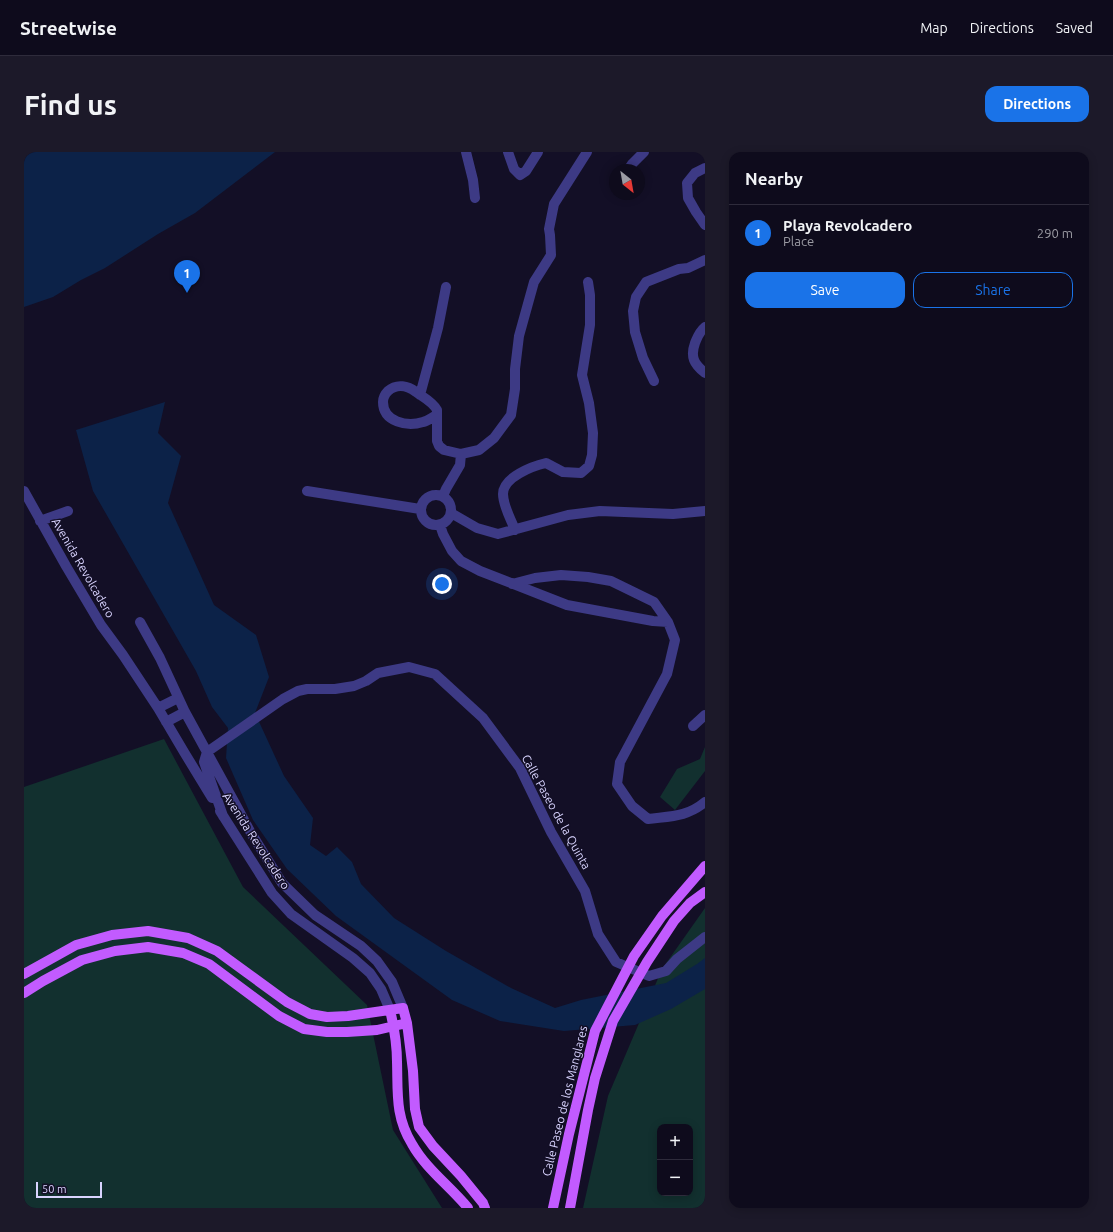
<!DOCTYPE html>
<meta charset="utf-8">
<style>
:root{--surface:#0e0b1c;--page:#1c1929;--text:#f1f3f6;--muted:#9b9ba3;--line:#2e2b3b;--accent:#1a73e8}
body{margin:0;font-family:Ubuntu,sans-serif;background:var(--page);color:var(--text)}
.controls{position:absolute;right:12px;bottom:12px;display:grid;overflow:hidden;border-radius:8px;box-shadow:0 2px 10px #0003}
.controls button{width:36px;height:36px;display:grid;place-items:center;padding:0;border:0;border-bottom:1px solid var(--line);background:var(--surface);color:var(--text);font:20px sans-serif}
.compass{position:absolute;left:585px;top:12px;width:36px;height:36px;border-radius:50%;background:var(--surface);box-shadow:0 2px 10px #0003;rotate:149deg}
.scale{position:absolute;left:12px;bottom:10px;width:66px;box-sizing:border-box;padding-left:4px;border:2px solid #d9d4ff;border-top:0;font-size:11px;line-height:14px;white-space:nowrap;color:#d9d4ff;-webkit-text-stroke:3px #130f26;paint-order:stroke}
.you{position:absolute;left:418px;top:432px;width:14px;height:14px;margin:-10px;border:3px solid #fff;border-radius:50%;background:#1a73e8;box-shadow:0 0 0 6px #1a73e833}
.badge{display:grid;place-items:center;width:26px;height:26px;border-radius:50%;background:var(--accent);color:#fff;font-size:13px;font-weight:700}
.pin{position:absolute;translate:-50% -33px;filter:drop-shadow(0 1px 2px #0008)}
.pin::after{content:'';position:absolute;top:21px;width:14px;height:12px;background:inherit;clip-path:polygon(0 0,100% 0,50% 100%)}
.list{margin:0;padding:0;list-style:none}
h2{display:flex;justify-content:space-between;align-items:center;height:52px;margin:0;padding:0 16px;font-size:17px}
h2 small{font-size:13px;font-weight:400;color:var(--muted)}
.list li{display:grid;grid-template-columns:26px 1fr auto;gap:12px;align-items:center;box-sizing:border-box;height:56px;padding:0 16px;border-top:1px solid var(--line)}
.list b{display:block;font-size:15px;white-space:nowrap}
.list p{margin:0;font-size:13px;white-space:nowrap;color:var(--muted)}
.list em{font-size:13px;font-style:normal;color:var(--muted)}
.actions{display:flex;gap:8px;padding:12px 16px}
.actions a{flex:1;padding:9px 0;border:1px solid var(--accent);border-radius:12px;text-align:center;font-size:14px;color:var(--accent)}
.actions .main{background:var(--accent);color:#fff}
.map{position:relative;flex:none;width:681px;height:1056px;overflow:hidden;border-radius:12px}
header{display:flex;align-items:center;gap:24px;box-sizing:border-box;height:56px;padding:0 20px;background:var(--surface);border-bottom:1px solid var(--line)}
header strong{font-size:19px}
nav{display:flex;gap:22px;margin-inline-start:auto;font-size:14px}
.intro{display:flex;align-items:center;justify-content:space-between;box-sizing:border-box;height:96px;padding:0 24px}
h1{margin:0;font-size:28px}
.button{padding:10px 18px;border-radius:12px;background:var(--accent);color:#fff;font-size:14px;font-weight:700}
main{display:flex;gap:24px;padding:0 24px}
aside{flex:1;background:var(--surface);border-radius:12px;box-shadow:0 2px 10px #0003}
.map>svg:first-child{display:block}
.green{fill:#12302f;fill-rule:evenodd}
.water{fill:#0c2248}
.lines{fill:none;stroke-linecap:round;stroke-linejoin:round}
.minor{stroke:#3d3a85;stroke-width:10}
.major{stroke:#c25bff;stroke-width:10}
.labels{text-anchor:middle;stroke-width:3;stroke-linejoin:round;paint-order:stroke}
.street-label{font-size:12px;fill:#d9d4ff;stroke:#130f26}
</style>
<header>
<strong>Streetwise</strong>
<nav><a>Map</a><a>Directions</a><a>Saved</a></nav>
</header>
<div class="intro"><h1>Find us</h1><a class="button">Directions</a></div>
<main>
<div class="map">
<svg width="681" height="1056" viewBox="0 0 681 1056">
<rect width="100%" height="100%" fill="#130f26"/>
<path class="green" d="M140,587L219,735L343,853L369,978L418,1056H0V635Z
M681,595V619L651,658L636,645L653,617L676,607Z
M681,756V1056H559L584,944L638,817ZM636,975H666V1041H636Z"/>
<path class="water" d="M0,0H251L171,61L134,82L81,116L57,128L29,145L0,155Z
M141,250L134,281L157,304L144,351L190,453L232,483L245,525L231,561L260,624L289,666L286,693L302,704L313,695L328,710L337,732L370,766L422,799L487,836L531,856L557,848L642,831L673,812L681,806V837L647,857L611,873L540,879L476,869L428,848L312,764L263,717L229,668L202,606L204,576L188,555L172,519L69,339L52,278Z"/>
<g class="lines">
<path class="minor" d="M442,0L449,28L451,46
M484,0L490,17L496,23L502,19L514,0
M681,16L671,21L663,31L664,46L672,60L681,73
M604,18L608,12L620,0
M681,175C675,180 674,184 671,191C666,205 670,212 681,221
M630,229L619,206L611,180L609,159L612,145L622,130L655,117L664,116L681,108
M396,243L414,176L422,135
M413,263C408,265 404,269 399,270C383,275 359,270 359,250C359,246 361,242 364,239C373,231 384,234 392,240C399,245 409,250 413,258V289L415,294L420,298L437,302L455,298L470,286L487,263L491,237V217L495,184L510,130L527,103L526,83L525,77L530,52L563,0
M0,339L42,414L77,473L99,503L134,556L160,600L188,646
M283,339L396,357
M397 358a15 15 0 1 1 30 0a15 15 0 1 1-30 0Z
M419,344L422,337L436,313L437,302
M427,361L453,376L474,382L544,363L576,359L649,362L681,359
M16,369L44,359
M416,373L419,382L428,399L437,409L456,419L543,453L629,469L644,470
M491,378C487,367 479,354 479,342C479,325 509,314 522,311L539,320L557,321L565,314L568,303L569,281L565,251L558,223L566,173V143L564,130
M488,432L511,426L537,423L564,425L587,429L630,450L644,470L651,488L643,522L596,610L593,632L608,654L624,667C647,664 663,665 681,650
M116,470L136,506L161,560L213,655L227,681L258,731L291,763L337,794L353,809L368,830L379,856
M134,556L154,546
M142,570L161,560
M669,574L681,563
M196,659L248,741L267,762L329,806L346,821L357,837L366,858
M199,664L180,610L183,600L259,547L274,539L283,537H311L330,534L342,529L354,521L385,515L411,522L459,566L496,616L527,680L561,739L574,782L592,810L625,824L642,819L653,807L681,785"/>
<path class="major" d="M0,822L52,793L88,783L124,779L164,786L193,799L263,850L286,862L303,865L324,864L379,856L383,871L389,919L391,957L395,975L409,994L437,1024L459,1051L461,1056
M0,841L19,829L58,808L91,799L124,795L159,801L185,812L255,864L280,877L303,880H323L353,878L383,871
M366,858C370,875 373,892 373,910C374,941 371,964 388,992C402,1017 426,1034 444,1056
M529,1056L545,982L571,879L610,804L638,764L681,714
M546,1056L564,958L571,926L589,869L623,810L650,769L666,751L681,740"/>
</g>
<g class="labels">
<g class="street-label">
<text transform="translate(59 416) rotate(60)" y="4">Avenida Revolcadero</text>
<text transform="translate(532 660) rotate(61)" y="4">Calle Paseo de la Quinta</text>
<text transform="translate(232 689) rotate(57)" y="4">Avenida Revolcadero</text>
<text transform="translate(541 949) rotate(-76)" y="4">Calle Paseo de los Manglares</text>
</g>
</g>
</svg>
<div class="controls">
<button>+</button>
<button>−</button>
</div>
<svg class="compass" viewBox="-18 -18 36 36"><path d="M0-13l5 13h-10z" fill="#e53935"/><path d="M0 13l5-13h-10z" fill="#9b9ba3"/></svg>
<div class="scale">50 m</div>
<div class="you"></div>
<div class="pin badge" style="left:163px;top:141px">1</div>
</div>
<aside>
<h2>Nearby<small></small></h2>
<ul class="list">
<li><span class="badge">1</span><div><b>Playa Revolcadero</b><p>Place</p></div><em>290 m</em></li>
</ul>
<div class="actions"><a class="main">Save</a><a>Share</a></div>
</aside>
</main>
